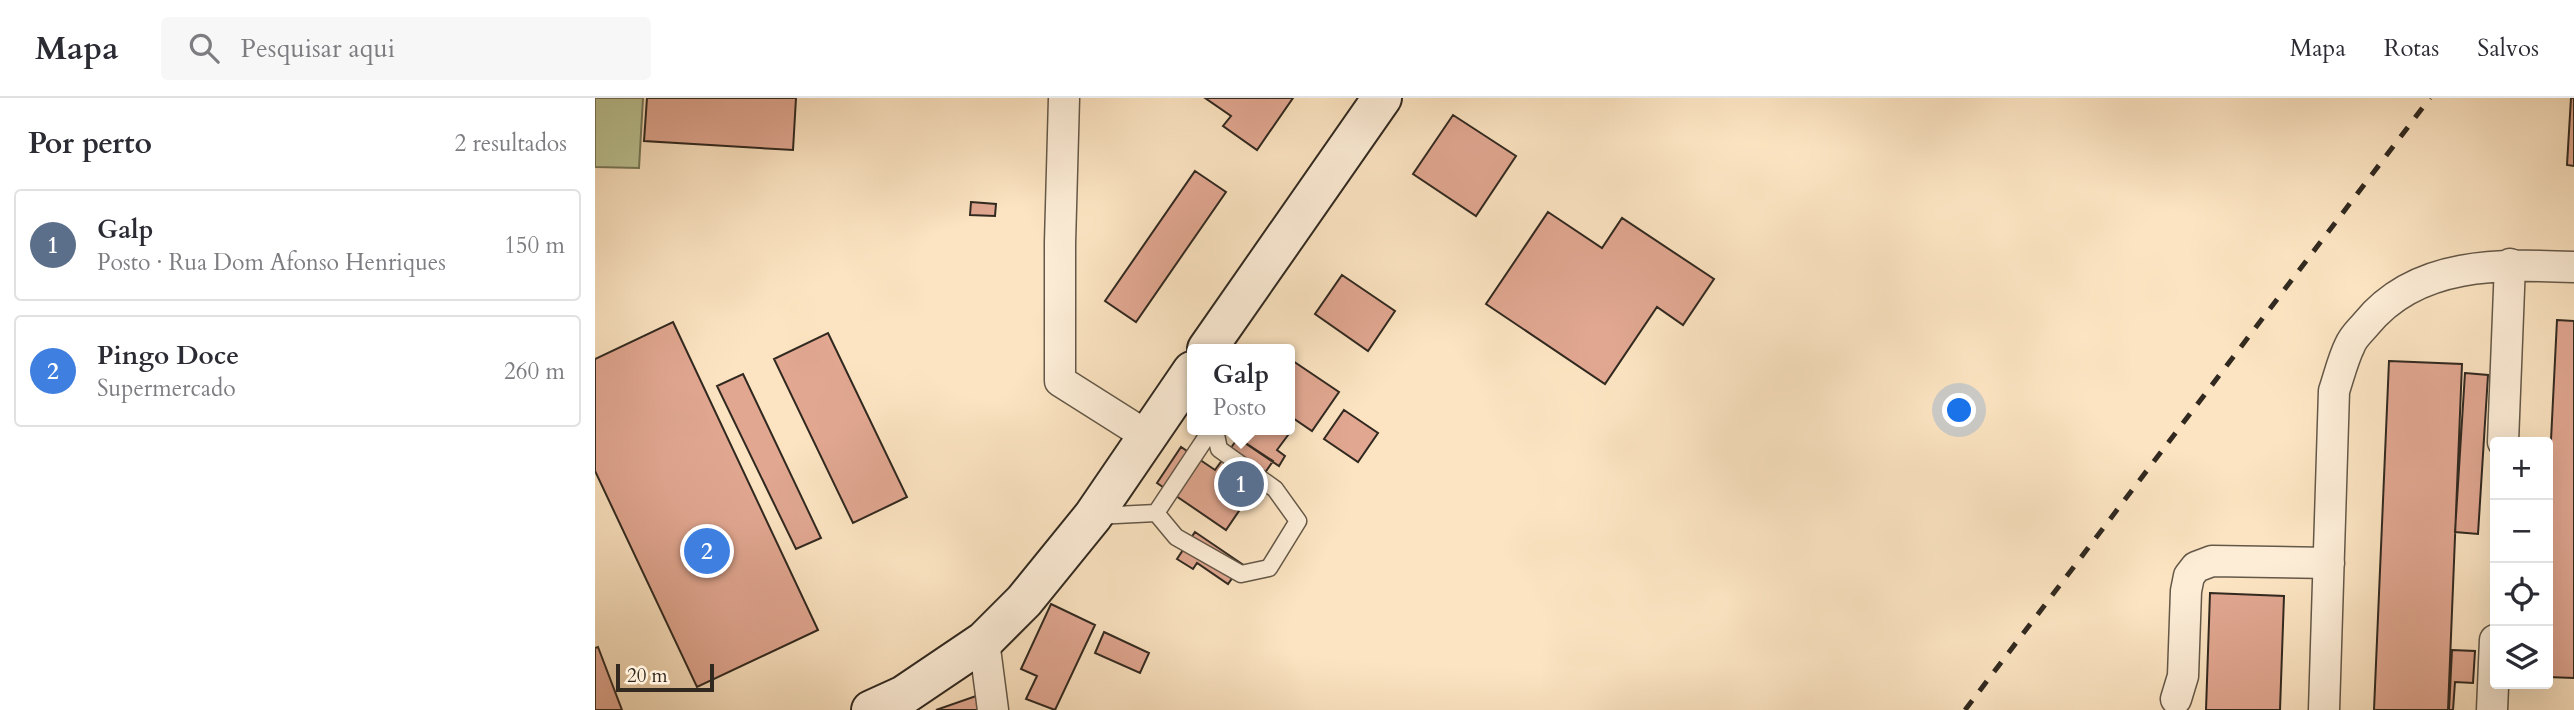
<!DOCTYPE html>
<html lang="pt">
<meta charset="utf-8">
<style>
:root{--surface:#fff;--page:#f7f7f7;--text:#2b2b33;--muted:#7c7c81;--line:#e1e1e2;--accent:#111827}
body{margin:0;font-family:Cardo,serif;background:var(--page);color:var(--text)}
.controls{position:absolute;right:21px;bottom:21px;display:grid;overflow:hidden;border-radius:7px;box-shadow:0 7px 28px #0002}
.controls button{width:63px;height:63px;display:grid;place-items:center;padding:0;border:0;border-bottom:2px solid var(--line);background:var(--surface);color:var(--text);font:35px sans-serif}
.scale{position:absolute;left:21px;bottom:18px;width:98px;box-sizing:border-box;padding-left:7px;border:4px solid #312920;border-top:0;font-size:19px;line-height:24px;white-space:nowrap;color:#312920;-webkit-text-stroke:5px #fdedd7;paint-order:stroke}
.you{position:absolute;left:1365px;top:313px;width:24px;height:24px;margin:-18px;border:5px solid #fff;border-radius:50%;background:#1a73e8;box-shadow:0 0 0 10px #1a73e833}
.badge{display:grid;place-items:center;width:46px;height:46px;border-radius:50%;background:var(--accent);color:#fff;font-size:23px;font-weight:700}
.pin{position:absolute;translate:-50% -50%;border:4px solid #fff;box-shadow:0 2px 7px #0006}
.popup{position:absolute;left:592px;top:246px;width:108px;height:91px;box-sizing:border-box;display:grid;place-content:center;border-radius:7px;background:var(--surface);filter:drop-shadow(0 2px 5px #0005);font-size:23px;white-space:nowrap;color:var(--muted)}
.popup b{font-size:26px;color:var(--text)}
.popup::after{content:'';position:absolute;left:50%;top:100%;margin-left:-14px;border:14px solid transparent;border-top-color:var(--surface)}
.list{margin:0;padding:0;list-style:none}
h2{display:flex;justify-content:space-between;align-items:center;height:91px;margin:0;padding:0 28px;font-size:30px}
h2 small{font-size:23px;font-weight:400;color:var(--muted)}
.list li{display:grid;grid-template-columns:46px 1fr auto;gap:21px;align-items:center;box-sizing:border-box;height:112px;margin:0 14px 14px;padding:0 14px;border:2px solid var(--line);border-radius:7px}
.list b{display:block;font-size:26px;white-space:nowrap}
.list p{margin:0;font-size:23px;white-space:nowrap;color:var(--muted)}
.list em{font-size:23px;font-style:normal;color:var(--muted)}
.icon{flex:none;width:38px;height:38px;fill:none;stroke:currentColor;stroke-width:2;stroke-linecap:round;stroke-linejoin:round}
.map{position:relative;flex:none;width:1979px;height:612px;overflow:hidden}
header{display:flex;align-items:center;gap:42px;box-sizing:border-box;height:98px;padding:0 35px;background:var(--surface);border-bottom:2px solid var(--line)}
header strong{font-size:33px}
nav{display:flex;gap:38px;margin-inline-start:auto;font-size:24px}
.search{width:490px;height:63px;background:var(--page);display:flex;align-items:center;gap:18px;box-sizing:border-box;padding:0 24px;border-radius:7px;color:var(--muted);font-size:26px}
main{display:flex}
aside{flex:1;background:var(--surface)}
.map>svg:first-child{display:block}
.green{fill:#bdc595;stroke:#77775a;stroke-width:2}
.building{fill:#e1a791;stroke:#312920;stroke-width:2}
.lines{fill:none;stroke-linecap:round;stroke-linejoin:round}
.lane-casing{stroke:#645848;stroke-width:19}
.street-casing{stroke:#645848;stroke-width:33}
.secondary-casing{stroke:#312920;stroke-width:42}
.lane{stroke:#fdedd7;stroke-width:16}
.street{stroke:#fdedd7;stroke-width:30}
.secondary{stroke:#fdedd7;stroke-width:38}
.rail{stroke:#312920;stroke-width:5;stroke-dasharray:12 12;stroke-linecap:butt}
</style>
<header>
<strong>Mapa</strong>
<div class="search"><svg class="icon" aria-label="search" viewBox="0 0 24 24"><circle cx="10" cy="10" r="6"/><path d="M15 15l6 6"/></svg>Pesquisar aqui</div>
<nav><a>Mapa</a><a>Rotas</a><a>Salvos</a></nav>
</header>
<main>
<aside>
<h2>Por perto<small>2 resultados</small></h2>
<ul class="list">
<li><span class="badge" style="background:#5c6f8a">1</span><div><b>Galp</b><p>Posto · Rua Dom Afonso Henriques</p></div><em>150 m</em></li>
<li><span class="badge" style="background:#3f7fe0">2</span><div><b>Pingo Doce</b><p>Supermercado</p></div><em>260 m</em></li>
</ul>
</aside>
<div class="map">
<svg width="1979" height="612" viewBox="0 0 1979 612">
<rect width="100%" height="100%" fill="#fce4c2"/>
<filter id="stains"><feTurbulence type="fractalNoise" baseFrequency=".00286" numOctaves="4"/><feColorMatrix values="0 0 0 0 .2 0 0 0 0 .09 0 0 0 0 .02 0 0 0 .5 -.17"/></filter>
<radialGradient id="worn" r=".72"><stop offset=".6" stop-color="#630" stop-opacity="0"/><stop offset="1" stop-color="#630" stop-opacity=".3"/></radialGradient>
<path class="green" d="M0,0H48L44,70L0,69Z"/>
<path class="building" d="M52,0H201L198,52L49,43Z
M610,0H698L662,52L628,28L636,18Z
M1976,0H1979V68L1972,67Z
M858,17L921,58L881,118L818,76Z
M600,73L631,94L541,224L510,203Z
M376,104L401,106L400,118L375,117Z
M953,114L1007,150L1027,120L1119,181L1088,227L1062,209L1010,286L891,206Z
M747,177L800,213L773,253L720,216Z
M1962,222L1979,223V580L1953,579V402Z
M78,224L223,532L102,589L0,373V261Z
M233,235L312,399L258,425L179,261Z
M695,261L744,294L717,333L695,318Z
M1794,263L1867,266L1853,612H1779Z
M1870,275L1893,277L1883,436L1860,434Z
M148,276L226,440L201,451L122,288Z
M749,312L783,335L763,364L729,341Z
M695,326L699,329L682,352L690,358L684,368L647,343L655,332H695Z
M643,340L678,363L631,432L562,385L586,349L620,372Z
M600,434L647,466L633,486L602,465L598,471L582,461Z
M1615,495L1689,498L1685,612H1611Z
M456,506L500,527L460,612L431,601L442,578L426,571Z
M509,534L554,555L545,575L500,555Z
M3,549L27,612H0V550Z
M1857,552L1880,553L1878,585L1860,584L1858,612H1854Z
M381,598L386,612H341Z"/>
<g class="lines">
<g class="lane-casing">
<path id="lane" d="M561,415L581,439L646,476L674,470L703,423L680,391L624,351L620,332
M501,418L561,415L616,332"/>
</g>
<g class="street-casing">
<path id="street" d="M469,0L465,145V283L552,338
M1908,344L1915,166
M389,543L398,612
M1581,601L1588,578L1591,493L1594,478L1601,469L1617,463L1734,465
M1729,612L1739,293C1744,278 1748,261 1755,247C1758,239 1766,232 1771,226C1822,163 1906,166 1979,169
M1897,612L1900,542"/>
</g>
<g class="secondary-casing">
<path id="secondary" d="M612,251L787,0
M276,612L309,597L389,543L429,503L498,418L597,273"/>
</g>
<use href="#lane" class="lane"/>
<use href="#street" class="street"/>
<use href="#secondary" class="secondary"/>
<path class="rail" d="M1370,612L1835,0"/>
</g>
<rect width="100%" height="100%" filter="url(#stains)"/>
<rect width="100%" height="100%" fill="url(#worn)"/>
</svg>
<div class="controls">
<button>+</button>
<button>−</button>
<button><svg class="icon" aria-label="locate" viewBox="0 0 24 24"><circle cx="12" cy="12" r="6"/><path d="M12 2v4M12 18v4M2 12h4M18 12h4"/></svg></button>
<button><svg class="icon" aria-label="layers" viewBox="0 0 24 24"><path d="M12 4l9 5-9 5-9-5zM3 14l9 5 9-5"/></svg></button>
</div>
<div class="scale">20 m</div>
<div class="you"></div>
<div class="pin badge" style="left:646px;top:386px;background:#5c6f8a">1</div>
<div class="popup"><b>Galp</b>Posto</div>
<div class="pin badge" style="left:112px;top:453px;background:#3f7fe0">2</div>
</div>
</main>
